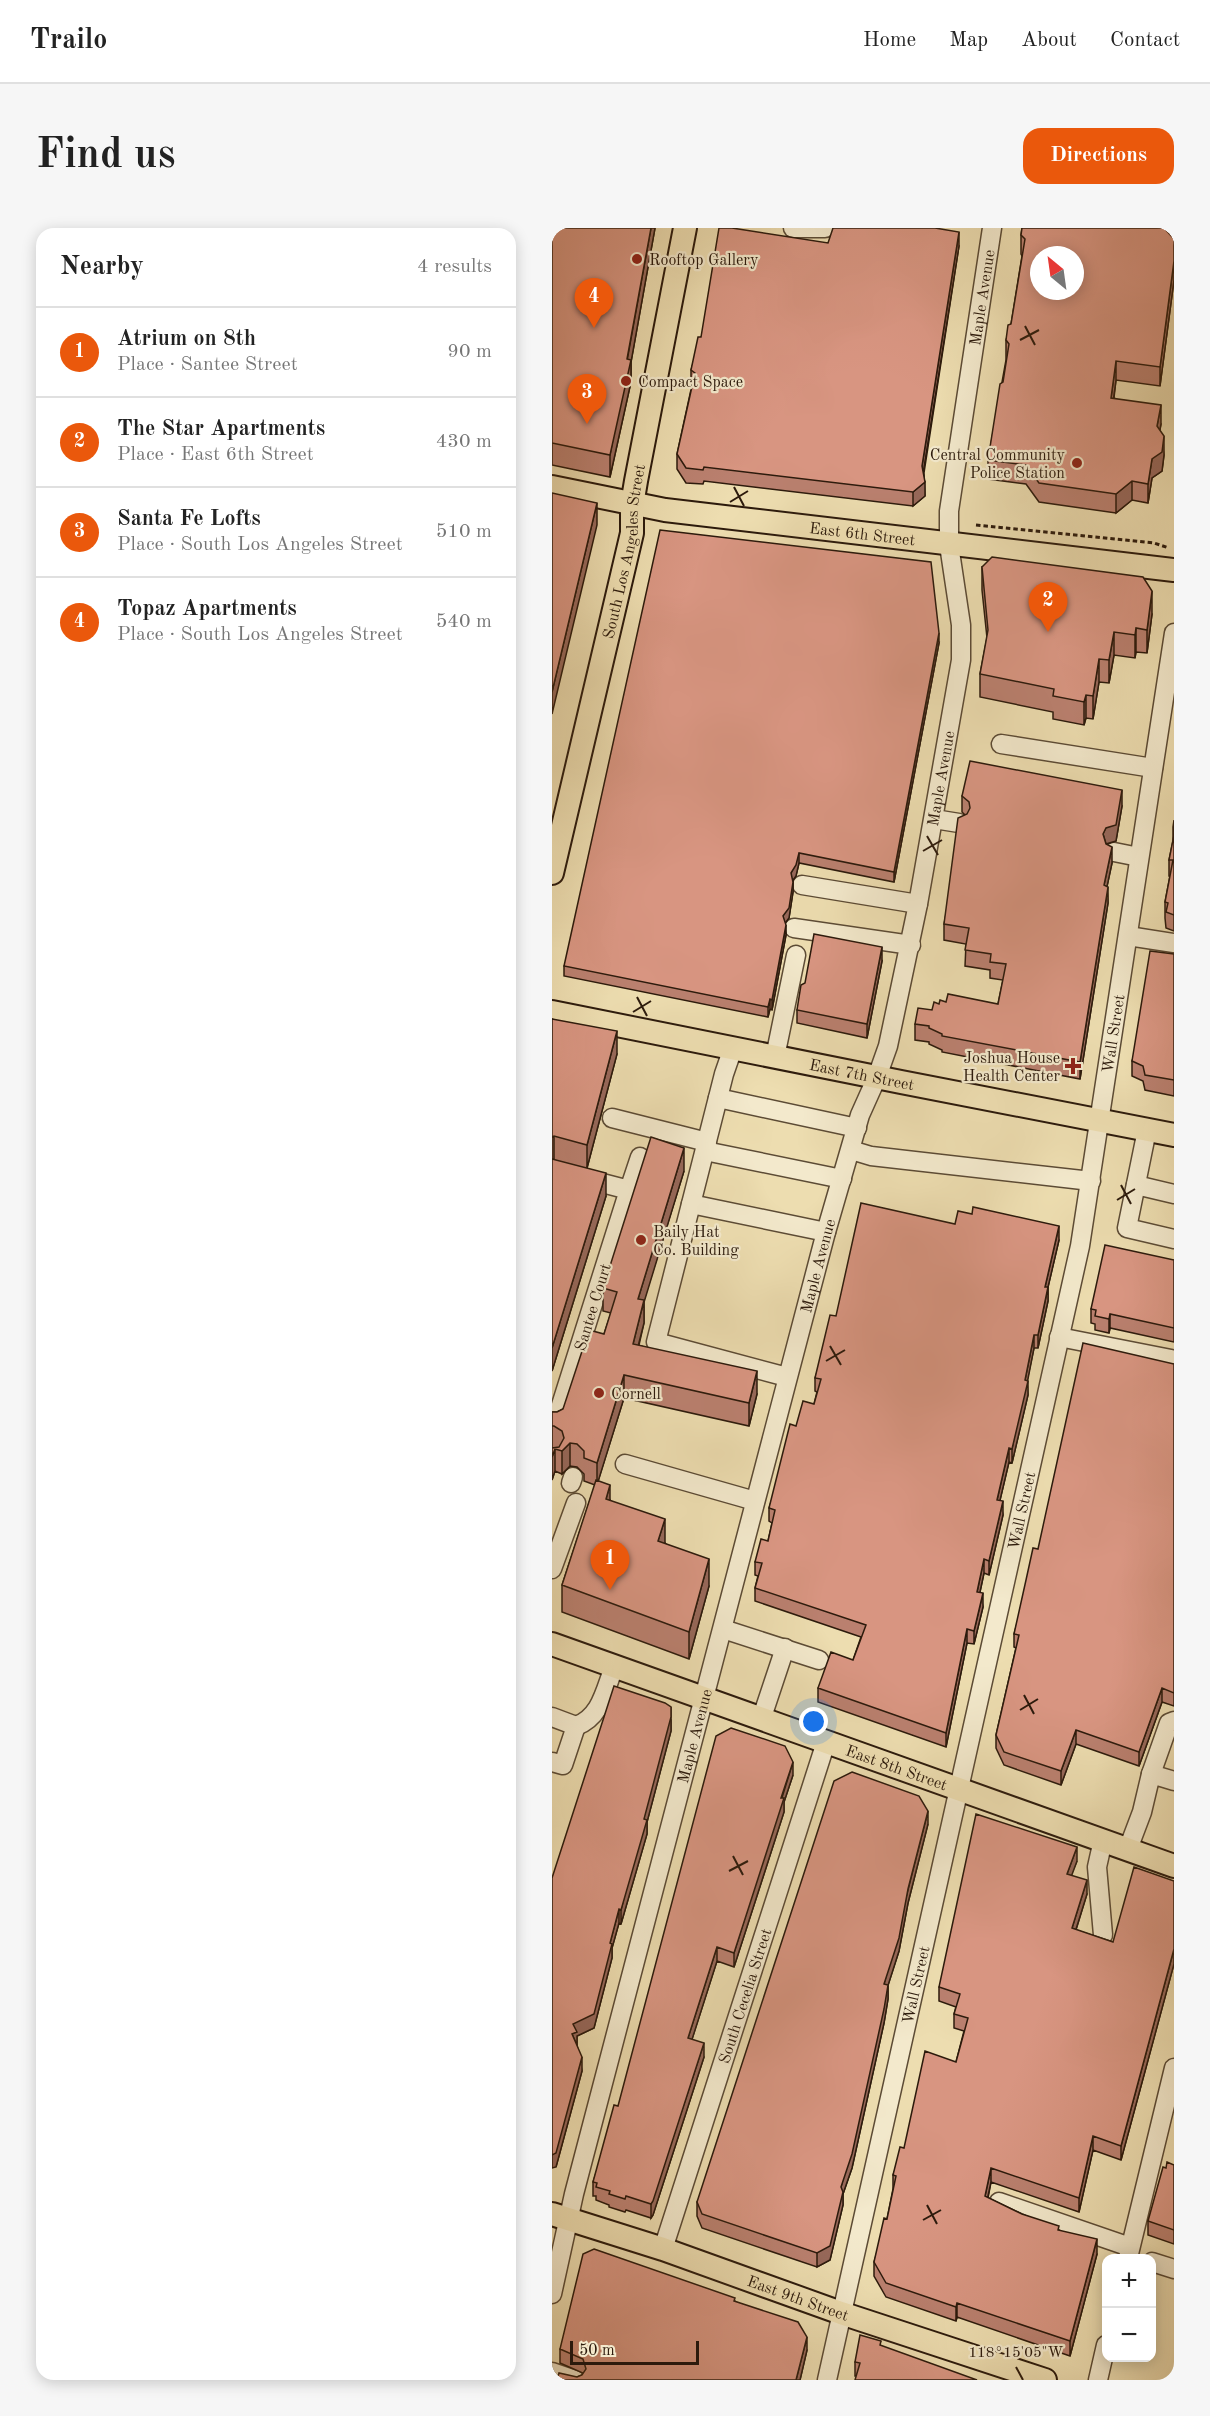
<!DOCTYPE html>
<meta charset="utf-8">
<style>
:root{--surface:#fff;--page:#f6f6f6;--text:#222;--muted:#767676;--line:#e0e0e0;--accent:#ea580c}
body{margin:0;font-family:"Old Standard TT",serif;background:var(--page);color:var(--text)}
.controls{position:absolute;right:18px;bottom:18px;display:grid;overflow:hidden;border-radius:12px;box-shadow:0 3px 15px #0003}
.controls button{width:54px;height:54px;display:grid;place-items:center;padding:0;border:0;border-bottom:2px solid var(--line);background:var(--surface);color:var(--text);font:30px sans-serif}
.compass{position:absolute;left:478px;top:18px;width:54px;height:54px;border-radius:50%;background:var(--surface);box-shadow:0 3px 15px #0003;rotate:331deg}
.scale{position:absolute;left:18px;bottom:15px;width:129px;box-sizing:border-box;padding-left:6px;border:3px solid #2c1a0c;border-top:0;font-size:16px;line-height:21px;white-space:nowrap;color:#2c1a0c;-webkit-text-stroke:4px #f3e9cc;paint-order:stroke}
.you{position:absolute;left:262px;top:1494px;width:21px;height:21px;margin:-15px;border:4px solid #fff;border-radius:50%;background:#1a73e8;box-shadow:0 0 0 9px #1a73e833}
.badge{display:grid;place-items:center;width:39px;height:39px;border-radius:50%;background:var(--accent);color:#fff;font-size:20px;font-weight:700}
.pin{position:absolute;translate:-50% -50px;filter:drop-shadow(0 2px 3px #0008)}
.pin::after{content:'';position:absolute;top:32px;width:21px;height:18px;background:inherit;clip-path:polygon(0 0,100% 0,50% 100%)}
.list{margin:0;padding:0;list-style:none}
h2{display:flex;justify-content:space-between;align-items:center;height:78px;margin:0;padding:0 24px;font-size:26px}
h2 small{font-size:20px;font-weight:400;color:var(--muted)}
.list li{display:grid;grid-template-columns:39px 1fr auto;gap:18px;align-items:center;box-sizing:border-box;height:90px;padding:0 24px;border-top:2px solid var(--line)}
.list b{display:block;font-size:22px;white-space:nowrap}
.list p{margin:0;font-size:20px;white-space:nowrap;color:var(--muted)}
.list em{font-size:20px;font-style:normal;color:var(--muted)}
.map{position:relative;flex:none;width:622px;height:2152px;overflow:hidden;border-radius:18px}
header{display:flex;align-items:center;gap:36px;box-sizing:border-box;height:84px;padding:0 30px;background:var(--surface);border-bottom:2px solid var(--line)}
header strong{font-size:28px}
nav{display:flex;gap:33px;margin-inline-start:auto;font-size:21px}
.intro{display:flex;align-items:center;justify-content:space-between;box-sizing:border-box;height:144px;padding:0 36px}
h1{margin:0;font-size:42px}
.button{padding:15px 27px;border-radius:18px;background:var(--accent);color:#fff;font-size:21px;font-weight:700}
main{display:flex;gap:36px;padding:0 36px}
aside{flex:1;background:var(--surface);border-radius:18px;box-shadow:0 3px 15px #0003}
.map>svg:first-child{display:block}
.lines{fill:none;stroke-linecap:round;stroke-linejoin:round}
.minor-casing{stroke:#5c4b35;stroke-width:21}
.major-casing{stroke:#2c1a0c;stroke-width:26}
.path{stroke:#2c1a0c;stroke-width:3;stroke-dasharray:4.5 3;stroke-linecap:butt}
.minor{stroke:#f3e9cc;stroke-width:18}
.major{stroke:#edddb0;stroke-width:22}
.wall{fill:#ba806f;stroke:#2c1a0c;stroke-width:1.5}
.shaded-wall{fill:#97685a;stroke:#2c1a0c;stroke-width:1.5}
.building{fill:#d89581;stroke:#2c1a0c;stroke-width:1.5;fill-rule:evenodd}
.ticks{fill:none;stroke:#2c1a0c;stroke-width:2}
.poi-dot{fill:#8f2418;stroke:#f3e9cc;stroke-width:2}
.labels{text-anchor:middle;stroke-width:4.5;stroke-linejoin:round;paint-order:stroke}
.poi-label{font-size:16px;fill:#2c1a0c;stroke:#f3e9cc;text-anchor:start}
.street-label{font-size:16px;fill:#2c1a0c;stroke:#f3e9cc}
.ticks-label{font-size:15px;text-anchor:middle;fill:#2c1a0c;stroke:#f3e9cc;stroke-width:4.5;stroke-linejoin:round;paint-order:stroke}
</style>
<header>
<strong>Trailo</strong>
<nav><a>Home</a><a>Map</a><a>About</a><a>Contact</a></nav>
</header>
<div class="intro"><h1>Find us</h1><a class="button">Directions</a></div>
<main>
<aside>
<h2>Nearby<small>4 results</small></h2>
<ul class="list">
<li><span class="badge">1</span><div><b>Atrium on 8th</b><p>Place · Santee Street</p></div><em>90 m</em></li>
<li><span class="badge">2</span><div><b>The Star Apartments</b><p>Place · East 6th Street</p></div><em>430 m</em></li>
<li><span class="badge">3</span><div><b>Santa Fe Lofts</b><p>Place · South Los Angeles Street</p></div><em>510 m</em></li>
<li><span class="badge">4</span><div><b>Topaz Apartments</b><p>Place · South Los Angeles Street</p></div><em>540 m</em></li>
</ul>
</aside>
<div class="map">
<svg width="622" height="2152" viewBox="0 0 622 2152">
<rect width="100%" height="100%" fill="#edddb0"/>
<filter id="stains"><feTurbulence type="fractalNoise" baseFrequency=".00333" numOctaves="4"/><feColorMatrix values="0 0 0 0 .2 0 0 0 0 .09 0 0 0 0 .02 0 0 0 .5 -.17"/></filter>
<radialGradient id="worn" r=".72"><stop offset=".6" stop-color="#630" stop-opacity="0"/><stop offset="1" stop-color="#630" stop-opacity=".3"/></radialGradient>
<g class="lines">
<g class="minor-casing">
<g id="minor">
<path d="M241,0H273"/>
<path d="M449,516L601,540"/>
<path d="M382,591L407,595"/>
<path d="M562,624L587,629"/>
<path d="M250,657L366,676"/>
<path d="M242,700L359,717"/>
<path d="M576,708L622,715"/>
<path d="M181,820L172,846L104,1114L235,1149"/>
<path d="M223,829L244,727"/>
<path d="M166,870L305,900"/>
<path d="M60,890L155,914"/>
<path d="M595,902L575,1000L622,1011"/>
<path d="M299,922L319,928L539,953"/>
<path d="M153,923L290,951"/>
<path d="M0,942L77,962L3,1196"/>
<path d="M584,957L622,966"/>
<path d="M77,962L88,929"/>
<path d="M139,976L274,1004"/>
<path d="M507,1109L619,1131"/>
<path d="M73,1236L203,1273"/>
<path d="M19,1255L21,1249"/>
<path d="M0,1341L24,1275"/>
<path d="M171,1401L267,1432"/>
<path d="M0,1489L24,1498L11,1537L0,1534"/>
<path d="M209,1492L233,1420"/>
<path d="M24,1498C49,1489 53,1462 62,1439"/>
<path d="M599,1546L617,1495L622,1493"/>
<path d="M576,1621L590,1584L599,1546L622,1553"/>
<path d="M551,1707L545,1639L551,1612"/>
<path d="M447,1974L578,2019"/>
<path id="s1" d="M111,2021L274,1514"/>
<path d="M576,2030L622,1840"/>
<path d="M600,2034L622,2041"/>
<path id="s2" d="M0,2066L22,1966L274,1004L308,887L325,849L336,818L366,676L409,432V397L397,317V283L440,0"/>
<path d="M0,2144L23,2152"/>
<path id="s3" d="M275,2152L528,1018L622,405"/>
<path d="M546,2152L554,2117"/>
</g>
</g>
<g class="major-casing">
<g id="major">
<path id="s4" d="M0,259L113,282L622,342"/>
<path id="s5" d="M0,645L80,305V277L84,253L133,0"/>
<path id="s6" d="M0,784L349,854L622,907"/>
<path id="s7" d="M0,1416L622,1638"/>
<path id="s8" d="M0,1986L111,2021L289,2085L493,2152"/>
</g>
</g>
<path class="path" d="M424,297L602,315L617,320"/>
<use href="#minor" class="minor"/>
<use href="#major" class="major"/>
</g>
<path class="wall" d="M0,0H103L79,134V154L58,249L0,237Z
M470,0H622V52L608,158L564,152L562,170L609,196L608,202L612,227L610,243L600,250L596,275L580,272L564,285L487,274L474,256L436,251V232L454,132V112L459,96L470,28L469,26V7Z
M276,15L407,18L372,245L373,268L361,278L152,253L151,256L134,255L125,241V226L140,157L139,156V142L149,109Z
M430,339L600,386L595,425L584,424L583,430L562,427L557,455L547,454L541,491L534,490L532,497L501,491V484L428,469V446L435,410L430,362Z
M387,415L342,654L247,635L244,648L241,652V664L237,690L233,695L234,707L220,782L218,781L216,789L12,748V738Z
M410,568L570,578L564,613L554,616L560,635L555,658L556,675L528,851L390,824V822L377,816V814L363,812V796L380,782L387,776L394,774L446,776L451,752L438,750V742L413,738L414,716L392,712V696L413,587L410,584Z
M622,592V703L614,700L613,690V674L618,648H617V632L621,613V599Z
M622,726V868L593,862L591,853L580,848V833Z
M330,733L315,810L245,795V782Z
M0,791L65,826L35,940L54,968L0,1143Z
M132,943L92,1072V1095L87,1117L205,1166L197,1198L72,1170L46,1253L58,1272L113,1315L157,1358L137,1431L10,1384V1357L43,1257L32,1253V1246L25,1239L18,1238L10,1246L3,1243L0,1252V1184H5L11,1181L52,1106L59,1085L51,1083V1060Z
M403,996L507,1012L496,1059V1073L486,1120H482L475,1153L476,1167L460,1235L457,1234L448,1272L451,1287L437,1347L432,1345L428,1364L431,1379L422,1416L415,1415L394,1519L266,1474V1460L301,1432L309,1409L203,1373V1360L206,1348L203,1347V1334L216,1313L220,1295L217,1293V1280L244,1198L262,1176L265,1164L263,1163V1150L284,1088Z
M622,1032V1114L558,1100L557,1105L543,1102V1096L539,1095V1081Z
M622,1136V1478L610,1474L587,1538L524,1516L509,1557L452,1537L444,1520V1507L464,1420L462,1419V1406L486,1321Z
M119,1493V1503L95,1594V1606L69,1696L67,1695L60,1720V1730L42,1800L25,1808V1817L30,1843L4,1939L0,1650Z
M241,1547L232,1574V1584L182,1739L165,1733L140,1811L152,1829L101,1987L99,1990L74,1982L73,1984L57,1979V1977L44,1972V1968H41V1954L66,1878Z
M376,1596L356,1675L347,1723L336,1757V1771L332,1795L300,1940L291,1966V1977L278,2032L265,2039L150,2000L145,1988V1974Z
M525,1633L519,1647L535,1666L524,1702L561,1714L622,1653V1736L569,1932L541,1922L527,1984L439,1954L436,1970L470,1986L507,2002L545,2026L518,2128L405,2089L404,2093L334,2069L322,2048V2034L335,1991L341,1961V1947L352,1920L404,1834L412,1803L402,1800V1786L404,1779L387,1773V1759Z
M622,1937V2016L596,2007V1993L614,1940Z
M183,2073L255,2122L248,2152H5L25,2149L30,2147L31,2145L8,2135V2121Z
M329,2113L304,2148H303V2134Z"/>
<path class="shaded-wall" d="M99,0H103L79,134V154L58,249V227Z
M407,4V18L370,252V238Z
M622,33V52L608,158V139Z
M564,133V152L559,189V170Z
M609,177V196L605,217V198Z
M612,208V227L610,243L600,250L596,275V256L600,231Z
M580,253V272L564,285V266Z
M373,254V268L361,278V264Z
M45,275V297L0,486V464Z
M600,363V386L595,425V402Z
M584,400V424L583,430V407Z
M562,404V427L557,455V432Z
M387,405V415L342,654V644Z
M547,431V454L541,491V468Z
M534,467V490L532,497V474Z
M570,562V578L564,613L554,616L551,606Z
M560,619V635L552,673V657Z
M247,625V635L244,648L239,655V645Z
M241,654V664L237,690L231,698V688Z
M556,659V675L528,851V834Z
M234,697V707L220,782V772Z
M330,719V733L315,810V796Z
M218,771V781L216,789V779Z
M65,803V826L35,940V917Z
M2,908V931L0,932V909Z
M132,920V943L86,1094V1071Z
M54,945V968L0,1143V1120Z
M507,998V1012L493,1072V1059Z
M496,1059V1073L486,1120V1107Z
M92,1072V1095L81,1138V1116Z
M558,1086V1100L557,1105V1091Z
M482,1107V1120L474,1161L476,1153V1167L460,1235V1221L473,1152Z
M205,1143V1166L197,1198V1175Z
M72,1147V1170L45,1257V1235Z
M18,1215V1238L10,1246V1223Z
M457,1220V1234L445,1285V1272Z
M3,1221V1243L0,1252V1229Z
M58,1257V1285L54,1271Z
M451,1273V1287L437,1347V1333Z
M113,1291V1318L106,1313Z
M157,1331V1358L137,1431V1404Z
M432,1331V1345L425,1378V1364Z
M431,1365V1379L422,1416V1403Z
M415,1401V1415L394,1519V1505Z
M610,1460V1474L587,1538V1524Z
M119,1479V1503L95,1594V1606L69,1696V1682Z
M524,1502V1516L509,1557V1543Z
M241,1534V1547L232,1574V1584L182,1739V1725Z
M376,1583V1596L356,1675L347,1723L332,1770V1756Z
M525,1619V1633L515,1660V1646Z
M535,1652V1666L520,1714V1700Z
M67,1681V1695L60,1720V1730L42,1800L25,1808V1817L20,1806L21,1796L58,1715Z
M165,1719V1733L136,1824V1810Z
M622,1721V1736L569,1932V1918Z
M336,1757V1771L332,1795L300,1940L291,1966V1977L278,2032L265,2039V2025L289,1959Z
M152,1815V1829L101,1987L99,1990V1976Z
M30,1829V1843L4,1939L0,1940V1927Z
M541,1908V1922L527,1984V1970Z
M439,1940V1954L433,1982V1968Z
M545,2011V2026L518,2128V2113Z
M405,2075V2089L404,2093V2079Z
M255,2109V2122L248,2152H244Z"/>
<path class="building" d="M0,0H99L75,131L79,132L58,227L0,215Z
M167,0H180L276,15L281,0H383L407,4L370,238L373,254L361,264L152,239L151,242L134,240L125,226L143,145L139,142L146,109H149Z
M470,0H612L622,11V33L608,139L564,133L559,170L609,177L605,198L612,208L610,224L600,231L596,256L580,253L564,266L487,255L474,237L436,232L448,156L451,154L457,116L454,112L456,97L459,96L473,11L469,7ZM487,27H523V63H487Z
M0,265L45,275L0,464Z
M108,302L379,334L387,405L342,644L247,625L244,637L239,645L241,654L237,680L231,688L234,697L220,772L218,771L216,779L12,738Z
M440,329L591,349L600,363L595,402L584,400L583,407L562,404L557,432L547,431L541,468L534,467L532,474L501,468L502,461L428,446L436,402L430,339Z
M418,533L570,562L564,597L554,600L551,606L554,616L560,619L552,657L556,659L528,834L390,808V806L377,800V798L363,796L366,780L380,782L382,774L387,776L388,772L394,774L396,766L446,776L454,736L438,734L439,726L413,722L417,700L392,696L406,590L415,586L418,580L417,574L410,568Z
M622,607V687L614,684L616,675L613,674L621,632H617Z
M262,706L330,719L315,796L245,782L249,757L253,755Z
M598,723L622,726V852L593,847L591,838L580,833Z
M0,791L65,803L35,917L2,908L0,909Z
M99,909L132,920L86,1071L92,1072L81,1116L205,1143L197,1175L72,1147L45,1235L32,1230V1223L25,1216L18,1215L10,1223L3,1221L0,1229V1220L7,1219L12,1210L10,1203L2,1198H0V1184H5L11,1181L37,1102L52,1106L65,1064L51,1060Z
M0,931L54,945L0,1120Z
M309,975L403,996L406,983L420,986L421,979L507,998L493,1059H496L486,1107H482L473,1152L476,1153L460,1221L457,1220L445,1272L451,1273L437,1333L432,1331L425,1364L431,1365L422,1403L415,1401L394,1505L266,1460L279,1424L301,1432L314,1397L203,1360L210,1335L203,1334L209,1311L216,1313L223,1282L217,1280L238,1196L244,1198L251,1173L262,1176L269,1151L263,1150L278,1087L284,1088Z
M553,1017L622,1032V1100L558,1086L557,1091L543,1088L544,1082L539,1081Z
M531,1115L622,1136V1465L610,1460L587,1524L524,1502L509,1543L452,1524L444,1507L467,1407L462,1406L474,1352L481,1320L486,1321Z
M44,1252L58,1257L54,1271L113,1291L106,1313L157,1331L137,1404L10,1357Z
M62,1458L113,1475L119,1479V1489L92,1591L95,1592L69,1682L67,1681L58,1715L60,1716L42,1786L21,1796L25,1804L20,1806L30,1829L4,1925L0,1927V1650Z
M179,1500L233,1518L241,1534L229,1570H232L182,1725L165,1719L136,1810L152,1815L101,1973L99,1976L74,1968L73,1971L57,1966L58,1963L44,1959L45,1955L41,1954L62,1877L66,1878L164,1508Z
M300,1544L367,1568L376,1583L356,1661L347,1710L332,1756L336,1757L332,1781L300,1926L289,1959L291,1964L278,2018L265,2025L150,1986L145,1974L282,1553Z
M424,1586L525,1619L515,1646L535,1652L520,1700L561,1714L582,1639L622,1653V1721L569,1918L541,1908L527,1970L439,1940L433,1968L470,1986L507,1998L506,2002L545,2011L518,2113L405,2075L404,2079L334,2055L322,2034L332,1990L335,1991L344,1948L341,1947L348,1919L352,1920L373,1823L404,1834L416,1790L402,1786L408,1766L387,1759Z
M615,1934L622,1937V2002L596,1993L611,1939L614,1940Z
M42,2021L183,2070L182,2073L246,2094L255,2109L244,2152H5L7,2145L25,2149L30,2147L34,2141L31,2131L8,2121L31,2026Z
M308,2107L329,2113L328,2117L425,2152H303L308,2135L303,2134Z"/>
<path class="ticks" d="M473,98L483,117M468,112L487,102M182,259L192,278M178,274L196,263M375,608L386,627M371,623L390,612M85,769L95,788M81,784L99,773M569,957L579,976M565,972L583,961M278,1118L289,1137M274,1133L293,1122M472,1467L482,1486M468,1482L486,1471M181,1628L191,1647M177,1643L196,1633M375,1977L385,1996M371,1992L389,1982M464,2139L471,2152"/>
<g class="poi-dot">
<circle cx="85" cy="31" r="6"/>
<circle cx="74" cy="153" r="6"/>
<circle cx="525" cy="235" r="6"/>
<path d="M518 829h6v6h6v6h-6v6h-6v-6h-6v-6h6z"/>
<circle cx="89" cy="1012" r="6"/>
<circle cx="47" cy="1165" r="6"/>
</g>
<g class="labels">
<g class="poi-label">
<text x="97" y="37">Rooftop Gallery</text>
<text x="86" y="159">Compact Space</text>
<text x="513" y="232" text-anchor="end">Central Community<tspan x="513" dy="18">Police Station</tspan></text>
<text x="508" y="835" text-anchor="end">Joshua House<tspan x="508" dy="18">Health Center</tspan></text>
<text x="101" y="1009">Baily Hat<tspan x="101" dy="18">Co. Building</tspan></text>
<text x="59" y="1171">Cornell</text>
</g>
<g class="street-label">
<text dy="6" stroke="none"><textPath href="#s2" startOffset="2052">Maple Avenue</textPath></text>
<text dy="6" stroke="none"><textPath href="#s4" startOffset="314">East 6th Street</textPath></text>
<text dy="6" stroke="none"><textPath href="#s5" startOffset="330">South Los Angeles Street</textPath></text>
<text dy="6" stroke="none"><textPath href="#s2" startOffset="1566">Maple Avenue</textPath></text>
<text dy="6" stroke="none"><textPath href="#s3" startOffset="1377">Wall Street</textPath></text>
<text dy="6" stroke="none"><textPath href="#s6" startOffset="316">East 7th Street</textPath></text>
<text dy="6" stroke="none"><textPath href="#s2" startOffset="1062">Maple Avenue</textPath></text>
<text transform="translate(40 1079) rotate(-73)" y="6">Santee Court</text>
<text dy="6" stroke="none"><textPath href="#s3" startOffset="891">Wall Street</textPath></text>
<text dy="6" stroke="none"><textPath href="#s2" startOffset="576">Maple Avenue</textPath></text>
<text dy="6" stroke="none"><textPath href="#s7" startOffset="366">East 8th Street</textPath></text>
<text dy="6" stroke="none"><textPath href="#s3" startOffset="405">Wall Street</textPath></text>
<text dy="6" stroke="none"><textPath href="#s1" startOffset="266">South Cecelia Street</textPath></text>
<text dy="6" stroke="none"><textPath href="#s8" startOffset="260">East 9th Street</textPath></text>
</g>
</g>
<g class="ticks-label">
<text x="464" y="2129">118°15'05"W</text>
</g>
<rect width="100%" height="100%" filter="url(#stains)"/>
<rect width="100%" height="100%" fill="url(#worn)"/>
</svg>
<div class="controls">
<button>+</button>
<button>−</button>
</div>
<svg class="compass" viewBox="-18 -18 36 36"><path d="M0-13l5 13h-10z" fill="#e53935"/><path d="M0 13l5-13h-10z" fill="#767676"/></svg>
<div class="scale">50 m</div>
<div class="you"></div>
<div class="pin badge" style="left:58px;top:1362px">1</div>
<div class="pin badge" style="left:496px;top:404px">2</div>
<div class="pin badge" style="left:35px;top:196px">3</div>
<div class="pin badge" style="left:42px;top:100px">4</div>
</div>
</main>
